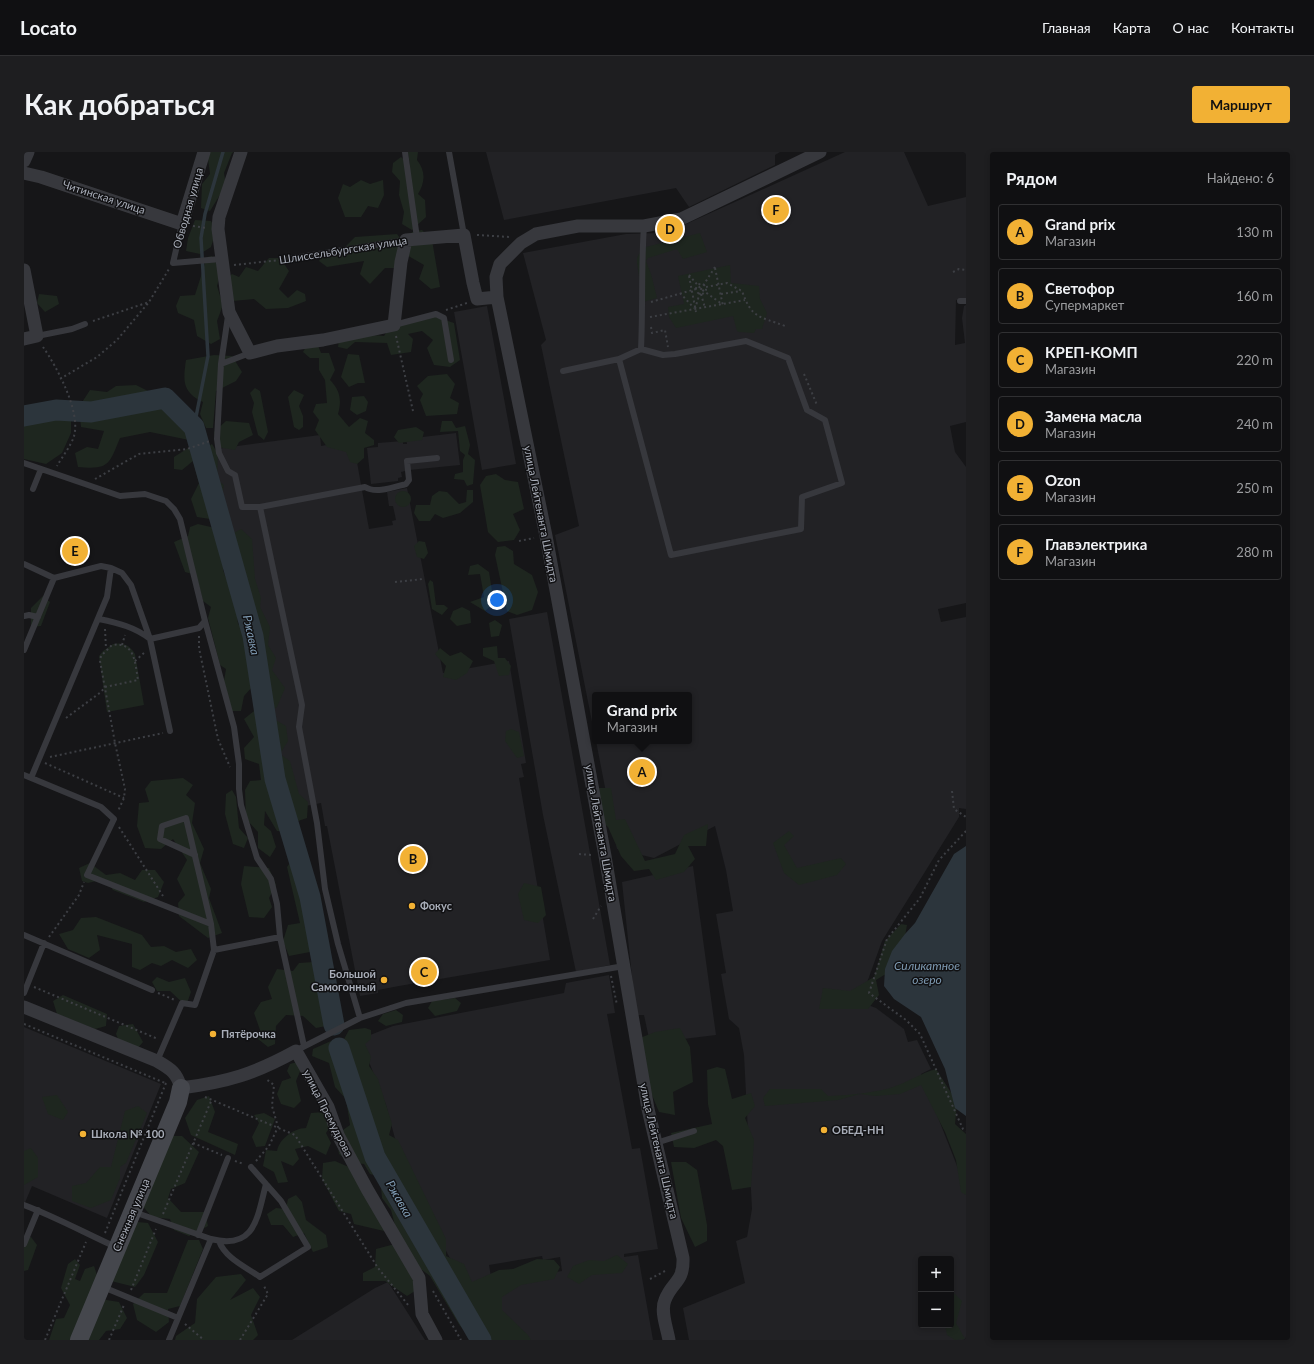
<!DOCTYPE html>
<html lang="ru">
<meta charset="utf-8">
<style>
:root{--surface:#101012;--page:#1e1e20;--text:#f1f3f6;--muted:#9c9d9f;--line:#303032;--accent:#f2b134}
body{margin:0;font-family:Lato,sans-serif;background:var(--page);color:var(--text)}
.controls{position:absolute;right:12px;bottom:12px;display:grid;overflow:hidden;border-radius:4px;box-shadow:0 2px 6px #0003}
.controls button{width:36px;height:36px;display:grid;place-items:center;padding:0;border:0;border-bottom:1px solid var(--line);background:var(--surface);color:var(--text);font:20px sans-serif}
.you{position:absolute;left:473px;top:448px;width:14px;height:14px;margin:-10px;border:3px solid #fff;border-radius:50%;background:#1a73e8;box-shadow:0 0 0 6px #1a73e833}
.badge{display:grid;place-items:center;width:26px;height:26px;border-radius:50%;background:var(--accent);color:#111;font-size:13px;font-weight:700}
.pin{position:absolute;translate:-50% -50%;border:2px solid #fff;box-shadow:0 1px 4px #0006}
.popup{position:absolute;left:568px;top:540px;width:100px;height:52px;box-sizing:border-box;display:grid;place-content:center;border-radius:4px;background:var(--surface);filter:drop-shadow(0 1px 3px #0005);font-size:13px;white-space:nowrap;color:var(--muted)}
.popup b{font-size:15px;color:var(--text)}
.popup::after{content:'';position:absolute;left:50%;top:100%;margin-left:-8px;border:8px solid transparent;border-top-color:var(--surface)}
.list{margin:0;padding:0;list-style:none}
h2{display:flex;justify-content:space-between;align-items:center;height:52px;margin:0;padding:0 16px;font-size:17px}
h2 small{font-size:13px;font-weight:400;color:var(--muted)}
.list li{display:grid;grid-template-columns:26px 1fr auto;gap:12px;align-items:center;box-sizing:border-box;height:56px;margin:0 8px 8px;padding:0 8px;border:1px solid var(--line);border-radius:4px}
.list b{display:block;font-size:15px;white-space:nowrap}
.list p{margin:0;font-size:13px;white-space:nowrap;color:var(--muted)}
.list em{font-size:13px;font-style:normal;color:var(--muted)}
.map{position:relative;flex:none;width:942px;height:1188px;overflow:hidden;border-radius:4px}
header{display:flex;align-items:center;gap:24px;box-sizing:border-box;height:56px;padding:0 20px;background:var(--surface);border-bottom:1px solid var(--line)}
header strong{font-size:19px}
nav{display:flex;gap:22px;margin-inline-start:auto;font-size:14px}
.intro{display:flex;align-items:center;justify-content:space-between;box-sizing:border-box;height:96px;padding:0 24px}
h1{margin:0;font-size:28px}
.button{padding:10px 18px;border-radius:4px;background:var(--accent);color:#111;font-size:14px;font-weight:700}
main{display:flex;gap:24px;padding:0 24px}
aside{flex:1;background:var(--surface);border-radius:4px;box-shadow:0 2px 6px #0003}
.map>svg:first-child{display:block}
.built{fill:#222225;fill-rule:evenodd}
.green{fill:#1e261f}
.water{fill:#2c353c}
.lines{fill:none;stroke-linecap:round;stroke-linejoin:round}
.stream{stroke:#2c353c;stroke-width:3.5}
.river{stroke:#2c353c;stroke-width:21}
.path{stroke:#3d3f44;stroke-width:2;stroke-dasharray:2 3;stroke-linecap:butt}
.lane{stroke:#37383d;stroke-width:6}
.street{stroke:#37383d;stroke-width:13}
.secondary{stroke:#45474d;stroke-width:18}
.poi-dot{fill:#f2b134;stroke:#111113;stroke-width:1.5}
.labels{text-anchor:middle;stroke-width:3;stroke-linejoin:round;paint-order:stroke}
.street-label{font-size:11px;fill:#a8adb8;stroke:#111113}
.poi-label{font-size:11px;font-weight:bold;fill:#a8adb8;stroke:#111113;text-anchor:start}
.water-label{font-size:12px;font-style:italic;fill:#7f9bb3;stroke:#111113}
</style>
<header>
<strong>Locato</strong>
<nav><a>Главная</a><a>Карта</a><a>О нас</a><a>Контакты</a></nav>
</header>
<div class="intro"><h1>Как добраться</h1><a class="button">Маршрут</a></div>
<main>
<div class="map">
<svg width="942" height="1188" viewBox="0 0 942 1188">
<rect width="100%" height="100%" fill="#161618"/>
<path class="built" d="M462,0H756L751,3V13L665,55L652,36L480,68Z
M821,0H880L904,54L942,45V147L932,148L931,193L941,191L938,166L940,154L942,153V270L926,274L931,300L942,315V451L914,457L917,470L942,465V657L935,656V665L858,789L836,850L852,856L880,877L884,890L893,888L907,917L897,922L942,1037V1188H665L659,1156L721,1131L712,1089L723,1085L728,1057L720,903L715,876L705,867L697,822L702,821L692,762L709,759L702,718L691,674L630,706L593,697L572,589H665V543H571V585L531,383L555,374L517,193L522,188L499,101L602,82L635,81L660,73ZM897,1107H927V1173H897Z
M463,154L492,312L458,318L430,160Z
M432,281L436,313L385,318L377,320L378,325L374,326V329L347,332L343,296L354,295V291L379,289V292H383L382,287Z
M296,283L297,294L329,288L345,377L369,373L368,369L372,368L369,354H365L363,340L383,336L419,521L485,509L502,611L497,612L500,625L495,626L526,808L375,834L354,838V841L336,844L303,674H301L297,651L266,657L255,623L234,484L184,301L199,296Z
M523,460L586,813L552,820L519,663L485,467Z
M669,714L692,883L626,891L620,863H612L598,730Z
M585,823L591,861L583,862L608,997L616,996L634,1097L600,1102V1105L614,1103L629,1188H491L428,1110L380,1020L362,953L336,887L369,874L540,841L542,831ZM518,1104L519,1108L536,1105L538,1119L468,1131L465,1113Z
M0,875L137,932L83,1066L8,1034L0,1053Z
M364,1130L401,1188H268L351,1136Z"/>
<path class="green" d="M183,0H210L208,1L200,21L202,33L186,59L177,56L178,32L186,22Z
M384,0H394L393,8C402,19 401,31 394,42L401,48L402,65L388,78L378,72L380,60L375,43L376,29L368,20L369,11L377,5L386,13Z
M337,28L346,32L359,28L360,43L354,56L344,54L337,65H321L314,46L319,32L326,35Z
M171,68L187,69L192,79L187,95L176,102L162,99L164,86Z
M398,78L408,88L416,135L407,137L395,127L400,113L381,102L375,116H361L346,132L336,122L340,109L303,115L295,109L299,100L321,95L331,85L373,82L381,93L388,80Z
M676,81L683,100L659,107L653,97L624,106L622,109L627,122L633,146L619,150L613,111V106L618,96Z
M188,104L197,120L193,134L199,153L193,169L196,187L187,192L173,184L170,168L154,161L152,154L156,144L171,143L183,105Z
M245,106H256L265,119L255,137L264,146L273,138L281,142L282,149L264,156L242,157L230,147L209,149L202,127L208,122L215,125L222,115L234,119Z
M706,113L707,131L735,134L736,147L743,161L738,177H732L730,181L715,180L713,179L709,164L652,176L645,165L644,155L660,152L654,124Z
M15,142L33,144L35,152L21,160L13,151Z
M409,164L430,171L436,208L426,215L410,213L403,196L409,188L398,179L384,182L389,187L387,200L367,203L363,191L331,190L323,197L314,195L315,188L338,182L360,184L365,176Z
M284,191H293L297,201H305L311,218L306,228C316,238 318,248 314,262L325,275L336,266L344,269L341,281L350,288V293L340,296V306L333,312L326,310L322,300L303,295L291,278L295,268L289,260L292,252L303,251L301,228L295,218V206H286L279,200Z
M324,202L335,203L341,231H334L325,235L317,225Z
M190,203L208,204L218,220L212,229L192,239L189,276H182L176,262L179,250C158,240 159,229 162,208Z
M423,222L431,232L426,246L435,251L433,262L402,264L396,248L399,242L393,234L404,224Z
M112,233L132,243H147L165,268L175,271L176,282L165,288L126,280L96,286C85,312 86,318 54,315L51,301L63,295L74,297L80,279L57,275L55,255L66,238L83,240L92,234Z
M231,236L236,239L244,280L240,288L234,283L228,260L230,251L226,241Z
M270,238L280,243L275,254L279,264V275L275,278L270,275L264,245Z
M340,244L344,250L342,259L333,263L326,258L328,245Z
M26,255L47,263V281L38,301L22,312L0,307V265Z
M202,269L225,271L229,283L215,290L211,298L193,295L190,280Z
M418,269H428L432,276L441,274L446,293L444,302L451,308L449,332L443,334L440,328L430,327L431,322L439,320V308L441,303L436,299L434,279L416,280Z
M392,275L400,280L398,288L375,291L370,285L374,278Z
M188,292L194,302L193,328L200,333L196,358L186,367L173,365L167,347L175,331L169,309L158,318L150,317V305L169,293L180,297Z
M472,322L481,328L494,330L500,357L489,362L496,378L490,388L474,390L464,380L456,333L462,324Z
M443,338H449V350L436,361L419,366L411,362L406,369H395L390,361L392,353H406L408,344L415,339L423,340L435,352L442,350Z
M371 347a8 8 0 1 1 16 0a8 8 0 1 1-16 0Z
M174,372L191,376L203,409L199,418L212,452L214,472L221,477L220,491L226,501L229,534L220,544L217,559H208L200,529L202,517L196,513L184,466L187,455L179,449L172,423L161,420L150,390L164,384L166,375Z
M217,377L228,387L231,427L237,446L236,455L246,475L244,493L252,506L248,518L261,536L253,555L244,561L235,546L234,492L225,462L224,454L206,383Z
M395,389L401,390L404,401L400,407L393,405L390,394Z
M481,394L489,399L490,412L508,423L514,440L508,458L493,463L483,459L471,403L473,395Z
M454,412L465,420L468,439L465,446L470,451L461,459L446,450L460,445L456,422L444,423L446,414Z
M406,428L409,430L412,453H420L424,456L418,463L408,457L404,432Z
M19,444L26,450L17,474L7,475V456Z
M438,455L446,459L447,471L433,474L426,467L429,459Z
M471,468L478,473L475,484L467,485L465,471Z
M89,492C99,490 106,493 111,502L120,553L83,560L75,504L79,499Z
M473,494L474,506H481L487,514L485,523L475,524L470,509L459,504V496Z
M416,496L426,504L437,500L449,509L443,521L432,528L419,525L422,514L411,502Z
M230,559L239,569L250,567L262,574L264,589L256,602L266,609L275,642L284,650L283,666L271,670L262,679H253L241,659L240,673L247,679L252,695L246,705L234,696V680L222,667L221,638L226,629L237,628L235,612L221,607L220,596L230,585L220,567Z
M487,577L495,580L500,604L493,606L481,589L482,579Z
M159,626L169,633L162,643L171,651L168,671L180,697L176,711L187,737L185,746L198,781L184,786L155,764L154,751L161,743L153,727L163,708L149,687L137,697L121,696L113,674L115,651L125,650L121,637L127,629Z
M573,636H587L592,668L601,667L621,709L651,702L660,683L684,672L682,694H664L671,707L660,720L632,728L625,717L610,719L597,704L584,675L570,663Z
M208,638L212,645L215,676L224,686L220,696L209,692L201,662L202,642Z
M765,679L770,684L760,693L773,716L817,706L822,712L813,723L775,733L760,721L749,691Z
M268,708L285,755L282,763L287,769L292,797L306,802L311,823L309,839L315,847V866L307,873L292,876L279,864L262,863L252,874L251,892L244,895L234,887L236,878L230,861L237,850L248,847L244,835L253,817L269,819L275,811L290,810L286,800L265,804L259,789L264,773L276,771L263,715Z
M66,711L82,723L96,721L111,728L118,718H131L140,730L134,745L120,750L89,738L81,727L64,731L58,729L55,716Z
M220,714L245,716L252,733L245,746L248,755L240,766L225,765L217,732Z
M500,731L517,735L522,763L514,771L500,768L494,742Z
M72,765L118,783L127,795L140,794L152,800L167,797L173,808L164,816L148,808L137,814L128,811L116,818L108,815V792L73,783L76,798L65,806L44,797L35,782L49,778L57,766Z
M877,772L883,773L879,795L865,820L852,828L855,843L844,857H795L799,836L826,839L850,825L861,789Z
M133,825L145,830L161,826L167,840L162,854L146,839H133L128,830Z
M39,843L83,862L82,874L71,877L33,862L29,849Z
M431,846L437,851L433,859L411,864L404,856L408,849Z
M372,858L379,863L378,870L362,874L354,869L359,862Z
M109,872L119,890L113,897L98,896L92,882L95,874Z
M341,876L347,878V887L341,892L347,905L345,914L354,927L368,972L365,983L374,988L422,1087V1104L440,1112L448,1130L475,1118L489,1117L513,1107L530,1108L536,1115L530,1127L497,1133L478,1145V1158L504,1183L507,1188H454L436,1174L406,1124L394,1115L372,1077L367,1058L358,1046L356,1025L346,1022L340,1012L325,1010L315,1002L312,983L326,973L322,947L311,935L305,911L288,904L289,897L307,889L316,905L323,903L319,889L325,878Z
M656,876L666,895L669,930L649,940L651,963L635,960L621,926L616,886L631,880Z
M273,910L277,917L272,929L277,949L270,956L257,952L253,942L258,929L267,926L263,919L266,912Z
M693,915L701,917L708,947L727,941L731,954L721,966L730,988L727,1035L708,1038L699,994L692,988L670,996L650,995L647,981L688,972L684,952L683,918Z
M912,917L933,950L931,972L942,982V1043L937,1040L932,1008L921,980L897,933L876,942L851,944L836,942L814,948L741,954L739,946L746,937H797L804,944C818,944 857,940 869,935C884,930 897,921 912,917Z
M33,943L44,960L39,968L24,962L18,945Z
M185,944L191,960L184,980L214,992L211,1003L167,983L161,966L173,948Z
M114,954L123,961L102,1011L96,1015V1026L87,1048L67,1056L48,1049V1034L62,1031L76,1015H87L101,959Z
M300,960L308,972L302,981L307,991L302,1003L284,994L271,997L275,1007L269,1014L257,1009L264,1030L254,1031L250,1020L239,1014L242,998L253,999C255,987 270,976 282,976L287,961Z
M240,961L251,967L241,994L232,995L228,985L235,971L230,963Z
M138,984H158L175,1000L161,1031L147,1037L144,1046L157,1060H181L184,1074L165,1084L150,1078L146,1067L128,1065L116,1051Z
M7,996L14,1006V1025L0,1033V999Z
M311,1009L327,1016L366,1071L360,1079L330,1072L327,1062L315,1059L298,1027L299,1011Z
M647,1010H662L673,1018L683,1073V1089L671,1095L657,1066Z
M272,1043L278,1050L282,1068L302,1083L304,1095L289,1100L280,1081L269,1085L259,1073H247L243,1062L252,1056L262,1057L264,1047Z
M102,1069L124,1071L134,1090L120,1123L111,1135L87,1129Z
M0,1085H7L13,1093L4,1118L0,1119Z
M164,1088H175L179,1097L156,1154L144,1157L145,1170L132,1180L113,1168L109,1152L120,1141H143Z
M371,1092L392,1122L391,1139L383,1144L361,1129H339V1121L351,1115L352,1097Z
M593,1103L604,1112L598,1121L568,1123L555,1132L543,1125L549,1114L565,1108L580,1109Z
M51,1107L56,1113L51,1127L56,1129L61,1117L70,1114L73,1123L46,1188H25L32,1167L40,1166L46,1153L37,1136L44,1112Z
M217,1122L222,1128L206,1148L229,1136L236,1145L227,1163L234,1183L229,1188H151L152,1184L171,1171L173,1147L192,1125Z
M927,1138L938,1149L932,1171L941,1187L931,1188L923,1183L921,1173H927Z
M70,1146L95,1150L103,1166L96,1177L82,1179L75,1188H60Z"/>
<path class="water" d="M942,694V964L931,956L921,917L897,865L870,847L860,834L861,817L868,799L881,782L891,771L930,702Z"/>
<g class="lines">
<path class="stream" d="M170,275L184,204L177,86L181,62L199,0"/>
<path class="river" d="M0,264L32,258L67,260L141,246L170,275L229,484L251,627L286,745L310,873
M315,896L351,1005L457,1188"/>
<path class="path" d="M169,74L183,76
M453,83L486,85
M210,113L256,108
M691,116L699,154
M929,120L935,117L942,118
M665,123L677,137L698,152
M665,124L672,160
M672 137a5 5 0 1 1 10 0a5 5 0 1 1-10 0Z
M682,135L703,131L718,139C728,167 735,164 761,174
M656,141L670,156
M677,142L681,156
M697,142L717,139
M627,150L672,137
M671,157L677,137L691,115
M422,158L443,151
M626,165L721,148
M69,169L125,150L145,117
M627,175L628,181L641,178L644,195
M372,184L389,259
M19,195C33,215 57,260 50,284C47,294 38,305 33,314
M780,222L793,253
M36,227L73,205L93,188L125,150
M71,327L115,302L163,297L186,289
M495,389L510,386
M371,430L399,427
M81,477L82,497
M175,484V496L194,587L206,615
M98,493L101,483
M111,509L120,501
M42,566L77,540L81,535L114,528C111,511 111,489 88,493L77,504L76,509L91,591L101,637L100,646L94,659
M26,605L139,581
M21,611L100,646
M928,639L930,657L942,665
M95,675L139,744
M942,679L915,708L896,746L863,787L845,841L882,868L896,882L939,977L942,979
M555,702L568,703
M569,767L577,754
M25,785L55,743L60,730
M587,824L593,853
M10,835L134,887
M134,841L151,848
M0,872L141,931
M181,945L271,983L354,1116L385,1154
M169,991L198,1003
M211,1009L220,1012
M232,1009L245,994L254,975L248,954L250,933L242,927
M139,1062L188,947
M81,1081L142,931
M626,1127L641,1119
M107,1138L132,1077
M409,1139L437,1188
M161,1172L180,1188
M21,1188L62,1090
M85,1188L100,1153
M216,1188L244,1142L239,1132"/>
<path class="lane" d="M381,0L393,86
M425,0L440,83
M158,72L149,111L197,107
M263,107L382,88
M936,149H942
M204,164L197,212L193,287L195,301L204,319L211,323L218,355H236
M370,173L412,162L420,166L427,208
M13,184L48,177L61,172
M617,197L639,203L651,202L722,189L764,206L783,258L801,268L818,331L778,345L777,377L647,403L595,207L617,197C619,156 617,115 620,74
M197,212L226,201
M539,219L595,207
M0,311L96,344L121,342L142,349L150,357L156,367L181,469L175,476L126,487L107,433L98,421L87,416L83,445L7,626
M9,337L17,317
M0,412L30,426L0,498
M30,426L77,414L87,416
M0,464L5,463L14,465
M75,467C94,471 111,475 126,487L146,579
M181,469L210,575L215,612V637L217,653L233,706L247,727L253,752L256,785L280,894
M0,623L77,655L90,667L63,723L187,772
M0,783L128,838
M190,798L256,785
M0,841L20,791
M336,866L314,792L301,737L293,671L275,575L278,553L236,355L341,335C352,342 370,335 382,332L385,328L383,309L413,306
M277,896L336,866L382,851L600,814
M133,909L158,851L171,853L190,798L187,772L162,666L138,674L136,687L171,703
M632,991L670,979
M0,1053C32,1065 61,1081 92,1095
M110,1060L187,1087C231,1098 233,1067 242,1032
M174,1083L204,1006
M195,1089C201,1106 222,1115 236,1125L284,1095L257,1049L227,1015
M0,1092L14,1058
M79,1135L154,1166
M145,1188L187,1087"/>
<path class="street" d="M217,0L195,65L194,77L205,160L226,201L253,194L299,188L370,173L377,110L382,88L440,83L449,131L453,147L473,145
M0,9L4,0
M0,21L17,25L158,72L180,0
M0,118L13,184L0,187
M0,855L133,909C147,917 153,921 157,936C204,930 230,922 272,899L304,955L314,983L343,1037L395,1126L398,1162L412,1188
M645,1188C643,1176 636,1159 641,1148C648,1129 660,1131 659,1106L624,957L581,704L522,384L473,145L472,125L476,112L497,91L512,82L554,74H620L657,67L796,0"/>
<path class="secondary" d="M55,1188L154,950L157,936"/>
</g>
<g class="poi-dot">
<circle cx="388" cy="754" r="4"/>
<circle cx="360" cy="828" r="4"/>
<circle cx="189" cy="882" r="4"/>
<circle cx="800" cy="978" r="4"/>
<circle cx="59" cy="982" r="4"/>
</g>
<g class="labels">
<g class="street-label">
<text transform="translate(80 45) rotate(18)" y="4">Читинская улица</text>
<text transform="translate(164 56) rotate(-74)" y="4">Обводная улица</text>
<text transform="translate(319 98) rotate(-9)" y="4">Шлиссельбургская улица</text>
<text transform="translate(517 362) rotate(79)" y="4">улица Лейтенанта Шмидта</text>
<text transform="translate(577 681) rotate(80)" y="4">улица Лейтенанта Шмидта</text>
<text transform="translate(304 961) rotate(63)" y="4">улица Премудрова</text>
<text transform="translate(635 999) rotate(77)" y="4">улица Лейтенанта Шмидта</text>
<text transform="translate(107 1063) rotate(-67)" y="4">Снежная улица</text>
</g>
<g class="poi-label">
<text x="396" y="758">Фокус</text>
<text x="352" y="826" text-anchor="end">Большой<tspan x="352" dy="13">Самогонный</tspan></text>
<text x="197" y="886">Пятёрочка</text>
<text x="808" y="982">ОБЕД-НН</text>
<text x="67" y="986">Школа № 100</text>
</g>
<g class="water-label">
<text transform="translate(227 483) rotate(78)" y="4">Ржавка</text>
<text x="903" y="818">Силикатное<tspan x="903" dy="14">озеро</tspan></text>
<text transform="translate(375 1047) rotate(60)" y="4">Ржавка</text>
</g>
</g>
</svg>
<div class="controls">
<button>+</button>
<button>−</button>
</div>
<div class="you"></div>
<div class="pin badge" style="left:618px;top:620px">A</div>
<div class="popup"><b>Grand prix</b>Магазин</div>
<div class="pin badge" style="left:389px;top:707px">B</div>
<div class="pin badge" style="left:400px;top:820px">C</div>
<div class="pin badge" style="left:646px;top:77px">D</div>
<div class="pin badge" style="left:51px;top:399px">E</div>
<div class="pin badge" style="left:752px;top:58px">F</div>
</div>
<aside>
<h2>Рядом<small>Найдено: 6</small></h2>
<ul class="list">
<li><span class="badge">A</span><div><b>Grand prix</b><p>Магазин</p></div><em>130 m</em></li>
<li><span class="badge">B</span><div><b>Светофор</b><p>Супермаркет</p></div><em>160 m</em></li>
<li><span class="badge">C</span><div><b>КРЕП-КОМП</b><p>Магазин</p></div><em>220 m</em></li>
<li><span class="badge">D</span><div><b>Замена масла</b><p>Магазин</p></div><em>240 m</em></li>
<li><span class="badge">E</span><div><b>Ozon</b><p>Магазин</p></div><em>250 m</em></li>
<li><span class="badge">F</span><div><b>Главэлектрика</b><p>Магазин</p></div><em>280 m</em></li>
</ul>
</aside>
</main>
